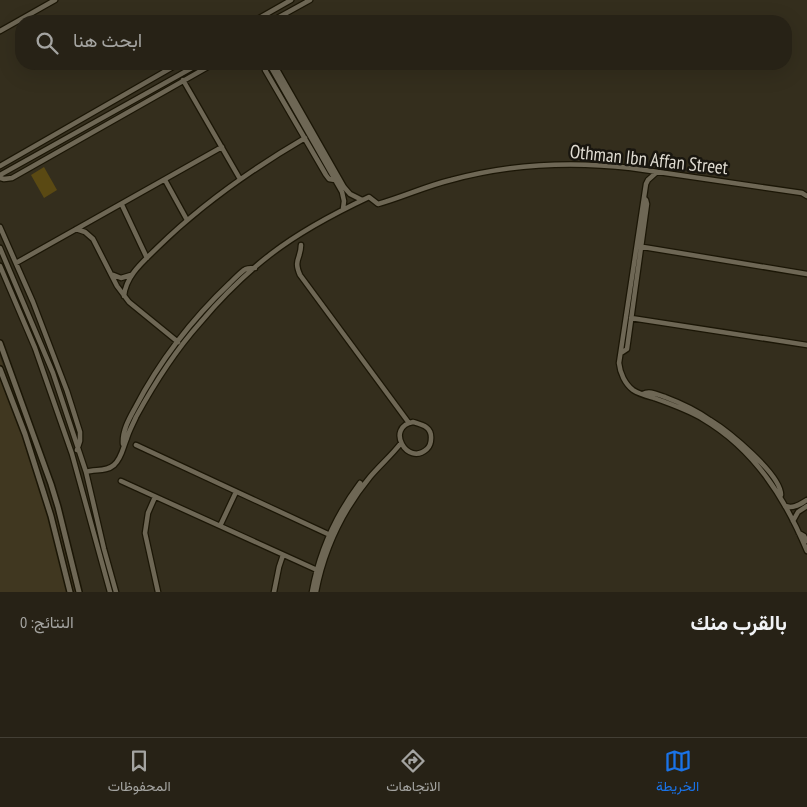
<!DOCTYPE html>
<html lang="ar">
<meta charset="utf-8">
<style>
:root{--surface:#272216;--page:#332f23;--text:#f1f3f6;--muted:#a4a4a1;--line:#433f35;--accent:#1a73e8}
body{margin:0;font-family:"PT Sans Narrow",Vazirmatn,sans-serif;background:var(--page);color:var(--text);direction:rtl}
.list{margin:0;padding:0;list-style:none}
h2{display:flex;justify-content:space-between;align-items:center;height:65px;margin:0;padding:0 20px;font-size:21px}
h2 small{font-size:16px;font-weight:400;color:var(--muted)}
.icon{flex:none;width:28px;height:28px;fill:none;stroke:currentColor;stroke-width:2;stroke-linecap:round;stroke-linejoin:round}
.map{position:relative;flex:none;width:807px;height:592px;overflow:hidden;direction:ltr}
.search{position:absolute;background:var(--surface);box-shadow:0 5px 20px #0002;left:15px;right:15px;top:15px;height:55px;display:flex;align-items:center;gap:12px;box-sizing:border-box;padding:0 18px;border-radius:20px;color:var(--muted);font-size:19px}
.sheet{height:145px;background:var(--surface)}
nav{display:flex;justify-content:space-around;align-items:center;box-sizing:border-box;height:70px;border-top:1px solid var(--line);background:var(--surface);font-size:14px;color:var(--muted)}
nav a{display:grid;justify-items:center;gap:2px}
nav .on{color:var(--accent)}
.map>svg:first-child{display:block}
.built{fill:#403720}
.green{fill:#5a4913}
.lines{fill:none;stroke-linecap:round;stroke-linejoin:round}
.minor-casing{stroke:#1b1606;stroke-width:7}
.tertiary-casing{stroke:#1b1606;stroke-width:8}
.minor{stroke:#6e6755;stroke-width:4.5}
.tertiary{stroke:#6e6755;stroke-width:5}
.labels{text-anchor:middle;stroke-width:5;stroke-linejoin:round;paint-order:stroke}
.street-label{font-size:19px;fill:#dfdbd1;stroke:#19160f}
</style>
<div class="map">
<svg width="807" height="592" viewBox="0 0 807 592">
<rect width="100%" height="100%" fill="#342e1d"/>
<path class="built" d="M0,357L55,513L75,592H0Z"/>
<path class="green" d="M44,167L57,190L44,198L31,175Z"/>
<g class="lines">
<g class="minor-casing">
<path id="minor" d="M254,21L291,0
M272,21L310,0
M0,31L55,0
M265,64V70L326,175L329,179L335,180
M269,64L342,192L344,201L343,209
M274,64L344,187L350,194L362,200
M183,80L240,179
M0,166L178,64
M657,172L648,180L646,184L619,363C620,373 625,384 633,390C639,394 647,396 654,398C671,404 688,410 703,419C754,449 785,498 807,551
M0,175L199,64
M0,178L4,179L12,178L213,64
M165,180L187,220
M122,205L147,258
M0,227L33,302L67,391L80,432V441L77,450
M76,229L85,232L93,239L117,286L129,302L178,342
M301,245C301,259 293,259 300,275L409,423
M637,246L807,274
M0,248L53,373L86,472L104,549L116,592
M16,263L222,147
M0,266L35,348L72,454L110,592
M111,274L121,278L131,275
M124,296C126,275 144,261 158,247C202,204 252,169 305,138
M631,318L807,345
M621,353L627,349L647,204L646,200L644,198
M643,394C650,390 658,395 665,397C681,403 696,410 710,420C728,431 781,474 781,495
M413,422C423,425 432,427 431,439C431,443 430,446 427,449C407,467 385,427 413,422Z
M123,444C122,431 129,419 135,408C159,362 192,319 230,283C234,279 239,274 244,270C247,268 251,268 255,268
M136,445L330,535
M86,472C95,469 106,472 114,465C122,458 123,447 127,438C129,431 133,424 136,417C154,384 175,351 200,323C221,298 245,274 271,254C301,231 335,213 369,197L378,204C403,197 426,186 451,180C510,164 571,161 631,168L802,193L807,196
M121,481L317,570
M155,497L148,513L145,533L158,592
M785,506C794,509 800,504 807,500
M793,521L798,512L807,506
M220,526L236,492
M799,533L804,536L807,541
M274,592L279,567L283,555
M312,592C319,553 336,515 360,483
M316,592C324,550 343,510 370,477C380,465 392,455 401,443"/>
</g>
<g class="tertiary-casing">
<path id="tertiary" d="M0,343L51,484L58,507L79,592
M0,369L25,434L51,516L70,592"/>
</g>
<use href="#minor" class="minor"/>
<use href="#tertiary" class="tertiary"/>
</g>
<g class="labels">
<g class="street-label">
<text transform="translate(649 159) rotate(6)" y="7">Othman Ibn Affan Street</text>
</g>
</g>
</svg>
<div class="search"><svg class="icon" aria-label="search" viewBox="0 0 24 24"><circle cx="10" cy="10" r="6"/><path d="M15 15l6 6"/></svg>ابحث هنا</div>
</div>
<section class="sheet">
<h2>بالقرب منك<small>النتائج: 0</small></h2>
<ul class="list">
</ul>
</section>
<nav>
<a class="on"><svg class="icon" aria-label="map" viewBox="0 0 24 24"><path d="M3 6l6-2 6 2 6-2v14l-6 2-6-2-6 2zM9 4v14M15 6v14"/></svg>الخريطة</a>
<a><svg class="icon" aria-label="directions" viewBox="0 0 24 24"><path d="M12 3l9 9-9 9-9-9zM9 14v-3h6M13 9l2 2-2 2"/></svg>الاتجاهات</a>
<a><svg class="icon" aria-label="saved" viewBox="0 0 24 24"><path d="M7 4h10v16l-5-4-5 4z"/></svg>المحفوظات</a>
</nav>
